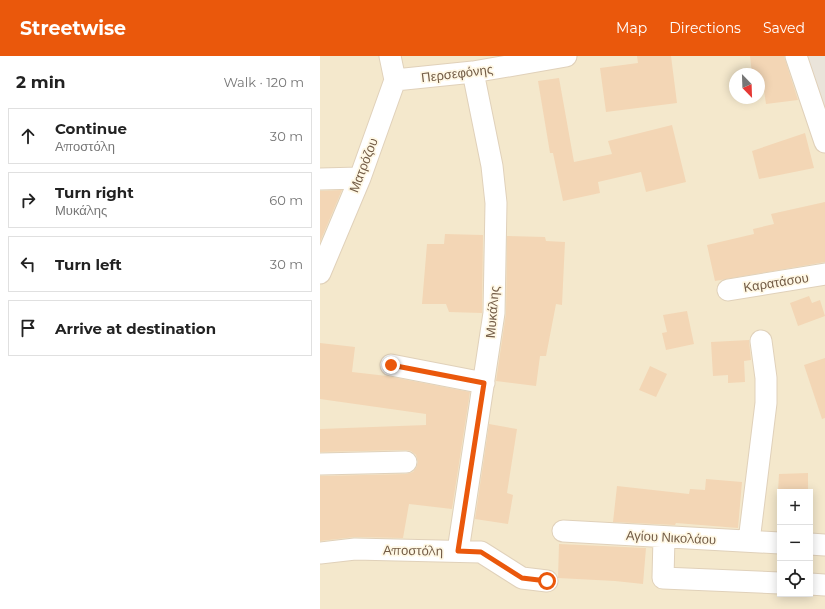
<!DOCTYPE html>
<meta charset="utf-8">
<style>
:root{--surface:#fff;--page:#f2f2f2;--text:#222;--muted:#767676;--line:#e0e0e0;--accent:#ea580c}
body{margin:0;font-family:Montserrat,sans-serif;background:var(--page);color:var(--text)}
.controls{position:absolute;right:12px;bottom:12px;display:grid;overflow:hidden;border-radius:0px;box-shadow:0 2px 10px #0003}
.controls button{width:36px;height:36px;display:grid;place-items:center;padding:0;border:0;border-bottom:1px solid var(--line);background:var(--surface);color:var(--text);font:20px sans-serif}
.compass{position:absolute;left:409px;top:12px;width:36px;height:36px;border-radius:50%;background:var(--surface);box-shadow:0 2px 10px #0003;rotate:157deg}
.stop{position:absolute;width:12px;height:12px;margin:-9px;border:3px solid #ea580c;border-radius:50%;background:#fff}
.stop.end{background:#ea580c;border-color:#fff;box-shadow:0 1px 4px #0008}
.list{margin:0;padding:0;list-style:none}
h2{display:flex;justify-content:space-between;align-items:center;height:52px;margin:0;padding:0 16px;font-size:17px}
h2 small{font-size:13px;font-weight:400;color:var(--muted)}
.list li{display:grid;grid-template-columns:26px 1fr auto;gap:12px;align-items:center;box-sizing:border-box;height:56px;margin:0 8px 8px;padding:0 8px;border:1px solid var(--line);border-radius:0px}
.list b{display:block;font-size:15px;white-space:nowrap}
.list p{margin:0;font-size:13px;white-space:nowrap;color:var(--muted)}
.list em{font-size:13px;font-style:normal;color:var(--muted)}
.icon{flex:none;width:22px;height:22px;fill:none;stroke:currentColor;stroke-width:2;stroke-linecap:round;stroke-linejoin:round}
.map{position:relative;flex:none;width:505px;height:553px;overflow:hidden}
header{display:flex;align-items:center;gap:24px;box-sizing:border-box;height:56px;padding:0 20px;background:var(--accent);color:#fff}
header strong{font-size:19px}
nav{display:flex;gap:22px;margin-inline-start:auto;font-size:14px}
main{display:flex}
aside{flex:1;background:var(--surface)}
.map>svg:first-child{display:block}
.residential{fill:#f4e8cc;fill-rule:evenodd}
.industrial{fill:#eae4da}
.building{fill:#f3d6b5}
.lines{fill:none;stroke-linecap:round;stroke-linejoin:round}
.minor-casing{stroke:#e0d1ba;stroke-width:23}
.minor{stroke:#fff;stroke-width:21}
.route{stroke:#ea580c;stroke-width:5}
.labels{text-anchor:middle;stroke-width:3.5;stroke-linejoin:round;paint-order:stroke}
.street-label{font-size:13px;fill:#735c46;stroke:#fff8e5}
</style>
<header>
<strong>Streetwise</strong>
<nav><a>Map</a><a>Directions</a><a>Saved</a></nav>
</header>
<main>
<aside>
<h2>2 min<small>Walk · 120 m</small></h2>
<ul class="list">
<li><svg class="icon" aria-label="ahead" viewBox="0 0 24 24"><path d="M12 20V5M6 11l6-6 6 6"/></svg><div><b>Continue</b><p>Αποστόλη</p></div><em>30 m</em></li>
<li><svg class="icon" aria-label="right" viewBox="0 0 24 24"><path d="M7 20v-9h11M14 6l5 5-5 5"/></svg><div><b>Turn right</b><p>Μυκάλης</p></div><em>60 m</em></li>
<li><svg class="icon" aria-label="left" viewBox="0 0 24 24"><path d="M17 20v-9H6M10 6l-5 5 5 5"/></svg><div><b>Turn left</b></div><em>30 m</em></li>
<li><svg class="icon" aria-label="arrive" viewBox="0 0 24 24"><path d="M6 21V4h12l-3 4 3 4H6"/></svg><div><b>Arrive at destination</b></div></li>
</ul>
</aside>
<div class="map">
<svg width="505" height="553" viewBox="0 0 505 553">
<rect width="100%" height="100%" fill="#fdf5de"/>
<path class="residential" d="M0,0H505V553H0ZM415,18H439V42H415ZM460,436H490V538H460Z"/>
<path class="industrial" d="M485,0H505V55Z"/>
<path class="building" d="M317,0H351L357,47L286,56L280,12L318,7Z
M430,0H464L478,44L446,48L443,28L439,29V18H432Z
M239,22L254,106L292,98L288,85L352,69L366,126L326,136L321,116L278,126L280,137L243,145L233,97H230L218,25Z
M485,77L494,112L439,123L432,95Z
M22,134L0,186V135Z
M505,146V206L395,225L387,189L434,178L433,173L454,168L451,158Z
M125,178L163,179L162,257L129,256L126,248H102L107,188H124Z
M187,180L225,181L226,185L245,186L242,249L236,248L226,300H220L216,330L176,325L186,257Z
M489,240L492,247L500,244L505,260L478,270L470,247Z
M367,255L374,288L346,294L342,277L347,276L343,259Z
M429,284L431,304L424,305L425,326L408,327V319L393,320L391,286Z
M0,287L35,291L32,316L67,320L150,336L132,453L89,448L83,482L35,481L0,485V420L86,418L93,416L96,412L98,406L96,399L91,395L86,394L0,396V373L106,369V358L0,343Z
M505,302V362L502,363L484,309Z
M330,310L347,318L336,341L319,334Z
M169,368L197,373L187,437L193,439L188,468L155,463Z
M488,417V436H458L459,418Z
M386,423L422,426L418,472L356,467L355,469L293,466L297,430L369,438L370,433L385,434Z
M239,488L326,492L323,528L295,525L238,522Z"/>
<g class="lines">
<g class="minor-casing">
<path id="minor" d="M476,0L505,86
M75,24L153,16L246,0
M0,123L40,122
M0,217L40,122L75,24L70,0
M408,234L505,218
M71,309L164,327
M0,408L86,406
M243,475L460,487
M344,481L343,522L460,527
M429,485L446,347V322L441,285
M490,488L505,489
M138,495L174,257L176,147L172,110L153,16
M0,497L35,493L161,496L202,522L227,525
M490,528L505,529"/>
</g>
<use href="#minor" class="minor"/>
</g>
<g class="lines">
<path class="route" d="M71,309L164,327L138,495L161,496L202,522L227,525"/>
</g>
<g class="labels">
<g class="street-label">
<text transform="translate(137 17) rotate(-7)" y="5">Περσεφόνης</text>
<text transform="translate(43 109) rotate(-69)" y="5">Ματρόζου</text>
<text transform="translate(456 226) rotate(-9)" y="5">Καρατάσου</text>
<text transform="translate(172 256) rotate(-85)" y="5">Μυκάλης</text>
<text transform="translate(351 481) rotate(3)" y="5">Αγίου Νικολάου</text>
<text transform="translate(93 494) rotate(1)" y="5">Αποστόλη</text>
</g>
</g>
</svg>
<div class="controls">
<button>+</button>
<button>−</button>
<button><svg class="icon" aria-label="locate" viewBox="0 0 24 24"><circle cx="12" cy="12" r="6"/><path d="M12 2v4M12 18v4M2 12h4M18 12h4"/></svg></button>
</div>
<svg class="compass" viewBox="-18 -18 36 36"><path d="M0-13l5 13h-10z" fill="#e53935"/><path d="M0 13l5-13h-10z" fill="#767676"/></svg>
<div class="stop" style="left:227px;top:525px"></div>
<div class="stop end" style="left:71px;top:309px"></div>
</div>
</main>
